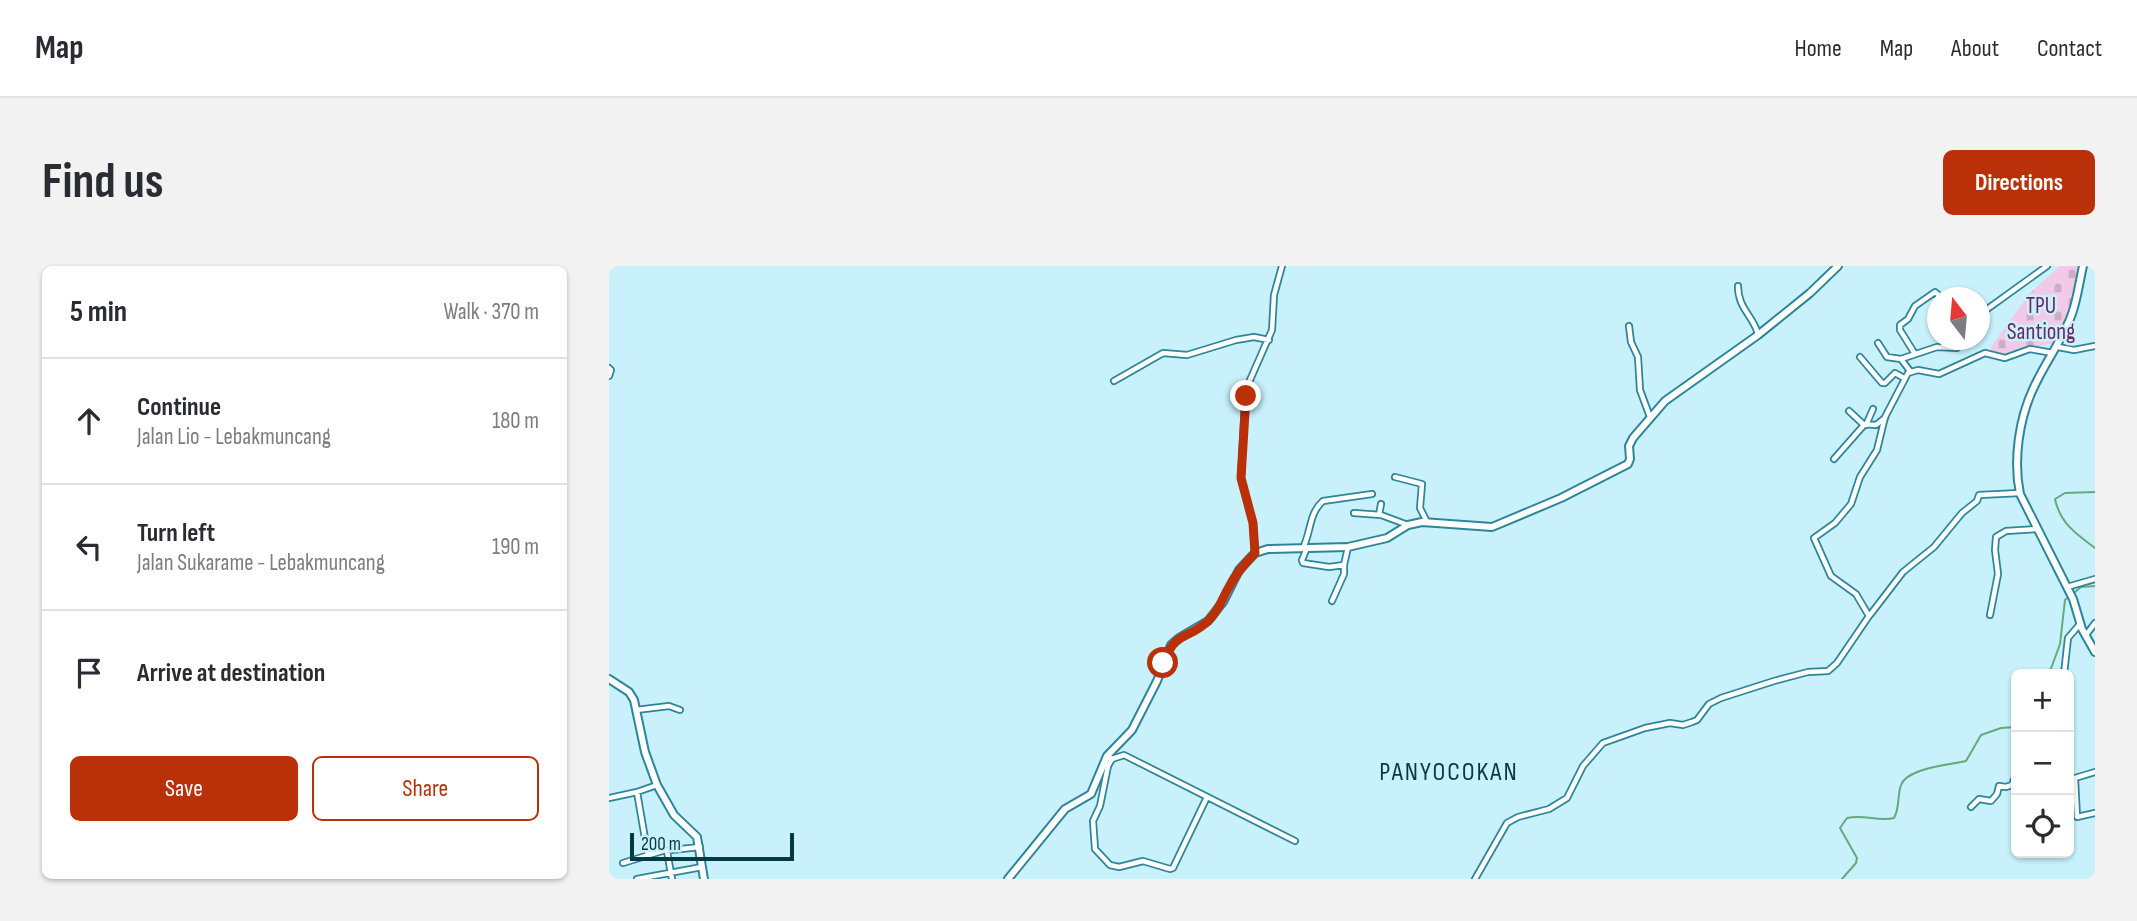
<!DOCTYPE html>
<meta charset="utf-8">
<style>
:root{--surface:#fff;--page:#f2f2f3;--text:#2b2b33;--muted:#7c7c81;--line:#e1e1e2;--accent:#ba3008}
body{margin:0;font-family:"Sofia Sans Condensed",sans-serif;background:var(--page);color:var(--text)}
.controls{position:absolute;right:21px;bottom:21px;display:grid;overflow:hidden;border-radius:10px;box-shadow:0 2px 5px #0004}
.controls button{width:63px;height:63px;display:grid;place-items:center;padding:0;border:0;border-bottom:2px solid var(--line);background:var(--surface);color:var(--text);font:35px sans-serif}
.compass{position:absolute;left:1318px;top:21px;width:63px;height:63px;border-radius:50%;background:var(--surface);box-shadow:0 2px 5px #0004;rotate:344deg}
.scale{position:absolute;left:21px;bottom:18px;width:164px;box-sizing:border-box;padding-left:7px;border:4px solid #033a44;border-top:0;font-size:19px;line-height:24px;white-space:nowrap;color:#033a44;-webkit-text-stroke:5px #c8f1fb;paint-order:stroke}
.stop{position:absolute;width:21px;height:21px;margin:-16px;border:5px solid #ba3008;border-radius:50%;background:#fff}
.stop.end{background:#ba3008;border-color:#fff;box-shadow:0 2px 7px #0008}
.list{margin:0;padding:0;list-style:none}
h2{display:flex;justify-content:space-between;align-items:center;height:91px;margin:0;padding:0 28px;font-size:30px}
h2 small{font-size:23px;font-weight:400;color:var(--muted)}
.list li{display:grid;grid-template-columns:46px 1fr auto;gap:21px;align-items:center;box-sizing:border-box;height:126px;padding:0 28px;border-top:2px solid var(--line)}
.list b{display:block;font-size:26px;white-space:nowrap}
.list p{margin:0;font-size:23px;white-space:nowrap;color:var(--muted)}
.list em{font-size:23px;font-style:normal;color:var(--muted)}
.actions{display:flex;gap:14px;padding:21px 28px}
.actions a{flex:1;padding:16px 0;border:2px solid var(--accent);border-radius:10px;text-align:center;font-size:24px;color:var(--accent)}
.actions .main{background:var(--accent);color:#fff}
.icon{flex:none;width:38px;height:38px;fill:none;stroke:currentColor;stroke-width:2;stroke-linecap:round;stroke-linejoin:round}
.map{position:relative;flex:none;width:1486px;height:613px;overflow:hidden;border-radius:10px}
header{display:flex;align-items:center;gap:42px;box-sizing:border-box;height:98px;padding:0 35px;background:var(--surface);border-bottom:2px solid var(--line)}
header strong{font-size:33px}
nav{display:flex;gap:38px;margin-inline-start:auto;font-size:24px}
.intro{display:flex;align-items:center;justify-content:space-between;box-sizing:border-box;height:168px;padding:0 42px}
h1{margin:0;font-size:49px}
.button{padding:18px 32px;border-radius:10px;background:var(--accent);color:#fff;font-size:24px;font-weight:700}
main{display:flex;gap:42px;padding:0 42px}
aside{flex:1;background:var(--surface);border-radius:10px;box-shadow:0 2px 5px #0004}
.map>svg:first-child{display:block}
.cemetery{fill:url(#cemetery-stones)}
.lines{fill:none;stroke-linecap:round;stroke-linejoin:round}
.stream{stroke:#63aa7d;stroke-width:2}
.street-casing{stroke:#2c869a;stroke-width:8}
.secondary-casing{stroke:#2c869a;stroke-width:10}
.street{stroke:#fff;stroke-width:4.5}
.secondary{stroke:#fff;stroke-width:6}
.route{stroke:#ba3008;stroke-width:9}
.labels{text-anchor:middle;stroke-width:5;stroke-linejoin:round;paint-order:stroke}
.park-label{font-size:23px;fill:#6d2461;stroke:#c8f1fb}
.quarter-label{font-size:26px;letter-spacing:2px;fill:#033a44;stroke:#c8f1fb}
</style>
<header>
<strong>Map</strong>
<nav><a>Home</a><a>Map</a><a>About</a><a>Contact</a></nav>
</header>
<div class="intro"><h1>Find us</h1><a class="button">Directions</a></div>
<main>
<aside>
<h2>5 min<small>Walk · 370 m</small></h2>
<ul class="list">
<li><svg class="icon" aria-label="ahead" viewBox="0 0 24 24"><path d="M12 20V5M6 11l6-6 6 6"/></svg><div><b>Continue</b><p>Jalan Lio - Lebakmuncang</p></div><em>180 m</em></li>
<li><svg class="icon" aria-label="left" viewBox="0 0 24 24"><path d="M17 20v-9H6M10 6l-5 5 5 5"/></svg><div><b>Turn left</b><p>Jalan Sukarame - Lebakmuncang</p></div><em>190 m</em></li>
<li><svg class="icon" aria-label="arrive" viewBox="0 0 24 24"><path d="M6 21V4h12l-3 4 3 4H6"/></svg><div><b>Arrive at destination</b></div></li>
</ul>
<div class="actions"><a class="main">Save</a><a>Share</a></div>
</aside>
<div class="map">
<svg width="1486" height="613" viewBox="0 0 1486 613">
<defs>
<pattern id="cemetery-stones" width="16" height="16" patternUnits="userSpaceOnUse" patternTransform="scale(1.75)"><rect width="16" height="16" fill="#f1cae8"/><path d="M2 7V4a2 2 0 0 1 4 0v3zM10 15v-3a2 2 0 0 1 4 0v3z" fill="#cdaec8"/></pattern>
</defs>
<rect width="100%" height="100%" fill="#c8f1fb"/>
<path class="cemetery" d="M1451,0H1469L1463,50L1445,77L1408,84L1403,91L1382,86V81L1421,27Z"/>
<g class="lines">
<path class="stream" d="M1486,226L1456,227L1446,233C1451,257 1467,268 1486,282
M1440,408L1451,378L1456,334L1472,321L1486,320
M1233,613L1247,597L1248,592L1231,562L1238,552C1255,548 1270,556 1285,552C1291,542 1288,530 1292,519C1298,502 1340,499 1357,495L1372,469L1392,462L1407,461"/>
<g class="street-casing">
<path id="street" d="M1129,20C1129,43 1144,49 1149,68
M1370,49L1438,0
M1020,60L1022,76L1029,91L1031,124L1041,151
M1269,77L1278,91L1292,93L1301,105
M1449,81L1465,84L1486,80
M1306,88L1291,64V59L1299,53L1306,40L1326,26L1333,32
M1251,91L1273,117H1276L1286,107L1295,112
M1292,93L1328,81L1348,82L1358,74
M0,102L2,104L0,110
M505,115L554,87L578,89L627,74L645,71L660,74
M1240,145L1254,158L1267,159L1276,152
M1257,159L1264,143
M1225,193L1255,159
M786,211L813,218L811,242L818,256
M745,247L772,249L799,259
M770,249L772,238
M694,282C702,266 700,247 714,235L763,228
M698,282L693,294L694,297L720,301L735,299L739,281
M646,287L644,257L632,212L636,136L641,114L663,64L665,29L673,0
M1458,321L1486,313
M723,335L735,308V299
M1261,349L1294,306L1325,281L1353,247L1368,235L1370,229L1411,227
M1381,349L1389,308L1386,284L1387,271L1397,265L1428,263
M1477,369L1486,357
M1455,408L1459,372L1471,358
M27,444L60,440L71,444
M498,490L503,493L499,500L491,540L484,555L486,583L501,599L510,601L534,595L561,603L564,602L598,531
M503,493L515,489L686,575
M1486,506L1466,512L1468,551L1486,547
M28,526L39,590
M0,532L28,526L48,519
M1362,541L1370,533L1382,535L1388,528L1390,520L1397,521L1403,519L1407,508
M58,585L63,613
M14,597L53,585L91,581
M28,613L93,601
M866,613L898,557L909,551L940,543L958,532L974,500L994,477L1036,462L1061,457L1074,459L1083,456L1088,454L1100,438L1112,432L1165,415L1199,406L1219,405L1228,397L1260,350L1247,328L1222,310L1205,272L1226,257L1242,238L1251,211L1268,184L1276,151L1299,107L1309,104L1330,108L1376,87L1396,92L1421,83L1444,87"/>
</g>
<g class="secondary-casing">
<path id="secondary" d="M1474,0C1470,17 1468,37 1461,53C1451,77 1436,97 1425,121C1410,152 1404,194 1411,228L1464,333L1473,363L1486,386
M0,413L20,426L25,434L36,486L48,519L65,549L88,571L95,613
M399,613L456,543L482,528L498,490L523,464L548,415L562,379L570,372L599,355L614,336L630,304L646,287L659,283L739,281L778,272L799,259L813,256L883,261L952,232L1019,198L1021,193L1020,180L1024,172L1056,135L1149,69L1201,27L1229,0"/>
</g>
<use href="#street" class="street"/>
<use href="#secondary" class="secondary"/>
</g>
<g class="lines">
<path class="route" d="M554,397C567,363 579,375 600,354C610,344 613,333 620,321C626,308 636,298 646,287L644,257L632,212L637,130"/>
</g>
<g class="labels">
<g class="park-label">
<text x="1432" y="47">TPU<tspan x="1432" dy="26">Santiong</tspan></text>
</g>
<g class="quarter-label">
<text x="840" y="514">PANYOCOKAN</text>
</g>
</g>
</svg>
<div class="controls">
<button>+</button>
<button>−</button>
<button><svg class="icon" aria-label="locate" viewBox="0 0 24 24"><circle cx="12" cy="12" r="6"/><path d="M12 2v4M12 18v4M2 12h4M18 12h4"/></svg></button>
</div>
<svg class="compass" viewBox="-18 -18 36 36"><path d="M0-13l5 13h-10z" fill="#e53935"/><path d="M0 13l5-13h-10z" fill="#7c7c81"/></svg>
<div class="scale">200 m</div>
<div class="stop" style="left:554px;top:397px"></div>
<div class="stop end" style="left:637px;top:130px"></div>
</div>
</main>
